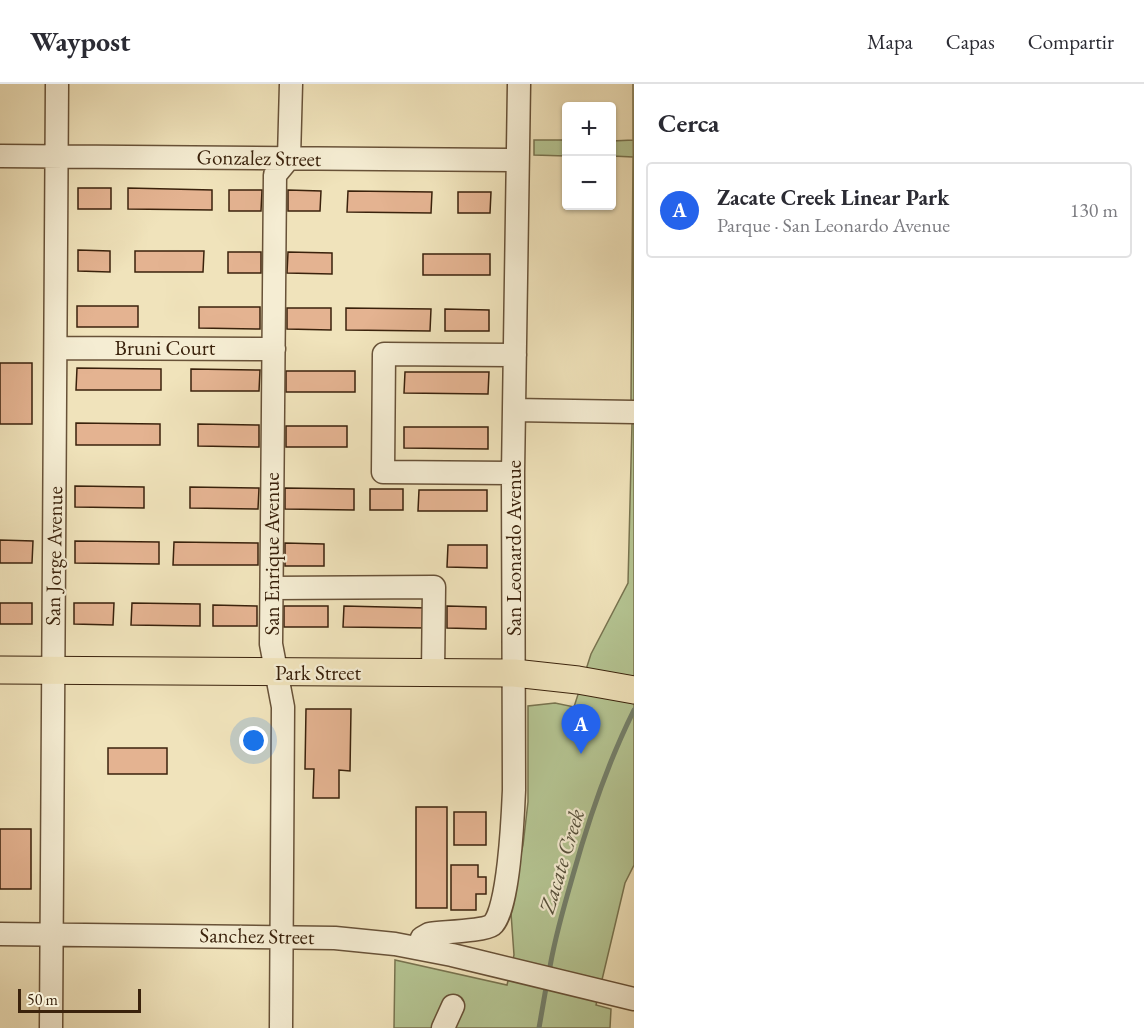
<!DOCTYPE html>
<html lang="es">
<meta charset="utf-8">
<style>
:root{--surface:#fff;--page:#f7f7f7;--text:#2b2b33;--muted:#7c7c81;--line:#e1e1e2;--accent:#2563eb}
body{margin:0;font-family:"EB Garamond",serif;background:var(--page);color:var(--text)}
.controls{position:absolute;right:18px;top:18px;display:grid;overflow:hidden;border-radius:6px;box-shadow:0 2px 4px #0004}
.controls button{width:54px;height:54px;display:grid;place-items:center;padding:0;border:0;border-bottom:2px solid var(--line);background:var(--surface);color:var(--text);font:30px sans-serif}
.scale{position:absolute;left:18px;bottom:15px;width:123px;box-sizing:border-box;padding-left:6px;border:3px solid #3a220c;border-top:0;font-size:16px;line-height:21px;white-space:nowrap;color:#3a220c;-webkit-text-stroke:4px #f5edd3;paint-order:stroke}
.you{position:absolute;left:254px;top:657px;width:21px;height:21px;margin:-15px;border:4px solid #fff;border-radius:50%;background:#1a73e8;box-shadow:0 0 0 9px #1a73e833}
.badge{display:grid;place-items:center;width:39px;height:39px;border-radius:50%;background:var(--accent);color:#fff;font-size:20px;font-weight:700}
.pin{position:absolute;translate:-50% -50px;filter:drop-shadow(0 2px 3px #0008)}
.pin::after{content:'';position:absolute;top:32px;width:21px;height:18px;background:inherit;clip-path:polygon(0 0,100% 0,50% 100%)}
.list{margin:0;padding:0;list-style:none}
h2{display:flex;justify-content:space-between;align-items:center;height:78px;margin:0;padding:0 24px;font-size:26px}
h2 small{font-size:20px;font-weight:400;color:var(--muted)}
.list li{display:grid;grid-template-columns:39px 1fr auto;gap:18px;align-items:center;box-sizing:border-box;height:96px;margin:0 12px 12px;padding:0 12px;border:2px solid var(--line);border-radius:6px}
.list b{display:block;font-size:22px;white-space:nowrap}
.list p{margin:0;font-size:20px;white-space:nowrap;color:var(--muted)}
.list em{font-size:20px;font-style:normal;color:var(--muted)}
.map{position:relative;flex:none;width:634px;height:944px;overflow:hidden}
header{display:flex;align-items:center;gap:36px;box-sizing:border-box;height:84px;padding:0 30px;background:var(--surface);border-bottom:2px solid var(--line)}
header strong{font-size:28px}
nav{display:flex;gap:33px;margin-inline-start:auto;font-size:21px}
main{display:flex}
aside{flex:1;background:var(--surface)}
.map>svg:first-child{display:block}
.green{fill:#b5c593;stroke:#787450;stroke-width:1.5}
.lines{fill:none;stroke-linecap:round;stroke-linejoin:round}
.stream{stroke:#74806b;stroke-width:5}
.building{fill:#e4b391;stroke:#3a220c;stroke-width:1.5}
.minor-casing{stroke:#685238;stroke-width:25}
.major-casing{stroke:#3a220c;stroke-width:29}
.minor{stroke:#f5edd3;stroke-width:22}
.major{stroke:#f0e3bb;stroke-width:27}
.labels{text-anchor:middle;stroke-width:4.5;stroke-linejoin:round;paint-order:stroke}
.street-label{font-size:21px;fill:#3a220c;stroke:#f5edd3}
.water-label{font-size:22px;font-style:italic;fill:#57513c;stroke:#f5edd3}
</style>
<header>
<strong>Waypost</strong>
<nav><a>Mapa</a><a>Capas</a><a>Compartir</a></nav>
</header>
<main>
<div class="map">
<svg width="634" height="944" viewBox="0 0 634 944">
<rect width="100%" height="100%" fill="#f0e3bb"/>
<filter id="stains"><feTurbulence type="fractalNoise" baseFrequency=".00333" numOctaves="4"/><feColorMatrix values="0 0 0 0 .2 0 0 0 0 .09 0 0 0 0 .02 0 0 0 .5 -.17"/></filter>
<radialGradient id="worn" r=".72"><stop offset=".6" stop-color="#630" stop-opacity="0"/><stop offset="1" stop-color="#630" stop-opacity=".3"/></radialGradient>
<path class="green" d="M633,0L634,317H631L633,73L612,72V57L633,56Z
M534,56H566V72L534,71Z
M632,339L634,340V781L625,799L596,921L611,925L610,944H394L395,876L507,901L514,871L510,815L523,761L528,718V622L555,619L574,623L591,570L628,499Z"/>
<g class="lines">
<path class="stream" d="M549,889C554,855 564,823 573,791C589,734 608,678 634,626
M539,944L547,898"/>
</g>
<path class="building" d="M78,104H111V125H78Z
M128,104L212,106V126L128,125Z
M229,106H262L261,127H229Z
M288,106L321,107L320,127H288Z
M348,107L432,108L431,129L347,128Z
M458,108H491L490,129H458Z
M78,166L110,167V188L78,187Z
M135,167H204L203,188H135Z
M228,168H261V189H228Z
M288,168L332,169V190L287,189Z
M423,170H490V191H423Z
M77,222H138V243H77Z
M199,223H260V245L199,244Z
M287,224H331V246L287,245Z
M346,224L431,225L430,247L346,246Z
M445,225L489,226V247H445Z
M0,279H32V340H0Z
M77,284L161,285V306H76Z
M191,285L260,286L259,307H191Z
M286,287H355V308H286Z
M405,288H489L488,310L404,309Z
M76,339L160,340V361H76Z
M198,340L259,341V363L198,362Z
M286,342H347V363H286Z
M404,343H488V365L404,364Z
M75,402L144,403V424L75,423Z
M190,403L259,404L258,425L190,424Z
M285,404L354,405V426L285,425Z
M370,405H403V426H370Z
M419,406H487V427H418Z
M0,456L33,457L32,479H0Z
M75,457L159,458V480L75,479Z
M174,458L258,459V481H173Z
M285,459L324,460V482H285Z
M448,461H487V484L447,483Z
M0,519H32V540H0Z
M74,519H114L113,541L74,540Z
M132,519L200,520V542L131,541Z
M213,521L257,522V542H213Z
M284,522H328V543H284Z
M344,522L427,524V544L343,543Z
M447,522L486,523V545L447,544Z
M306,625H351L350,687L339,686V714H313L314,685H305Z
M108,664H167V690H108Z
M416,723H447V824H416Z
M454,728H486V761H454Z
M0,745H31V805H0Z
M451,781H478V793H486V810H476V826H451Z"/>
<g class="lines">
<g class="minor-casing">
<path id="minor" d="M0,72L517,76
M56,264L274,265
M514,326L634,328
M513,389L383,388L384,270L515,271
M272,504L434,503L433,589
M0,850L335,854L395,860L452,871L634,915
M418,864L422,854L429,850C441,848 484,847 492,841C509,828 513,729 514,706L513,389L519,0
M51,944L57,0
M281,944L283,623L271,560L275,91L289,74L291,0
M443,944L453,922"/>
</g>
<g class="major-casing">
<path id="major" d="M0,586L514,589L578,596L634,606"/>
</g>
<use href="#minor" class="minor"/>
<use href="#major" class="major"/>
</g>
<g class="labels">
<g class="street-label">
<text transform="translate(259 74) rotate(1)" y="7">Gonzalez Street</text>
<text x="165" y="271">Bruni Court</text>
<text transform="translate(514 464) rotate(-90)" y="7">San Leonardo Avenue</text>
<text transform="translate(272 470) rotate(-90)" y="7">San Enrique Avenue</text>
<text transform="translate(54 472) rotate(-89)" y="7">San Jorge Avenue</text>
<text x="318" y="596">Park Street</text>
<text transform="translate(257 852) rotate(1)" y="7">Sanchez Street</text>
</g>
<g class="water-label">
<text transform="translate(561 777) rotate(-73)" y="8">Zacate Creek</text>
</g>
</g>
<rect width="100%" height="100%" filter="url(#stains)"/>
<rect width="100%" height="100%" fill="url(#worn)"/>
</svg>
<div class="controls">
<button>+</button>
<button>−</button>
</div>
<div class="scale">50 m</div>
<div class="you"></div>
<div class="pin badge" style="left:581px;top:670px">A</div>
</div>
<aside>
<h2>Cerca<small></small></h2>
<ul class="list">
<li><span class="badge">A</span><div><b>Zacate Creek Linear Park</b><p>Parque · San Leonardo Avenue</p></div><em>130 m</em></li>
</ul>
</aside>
</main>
